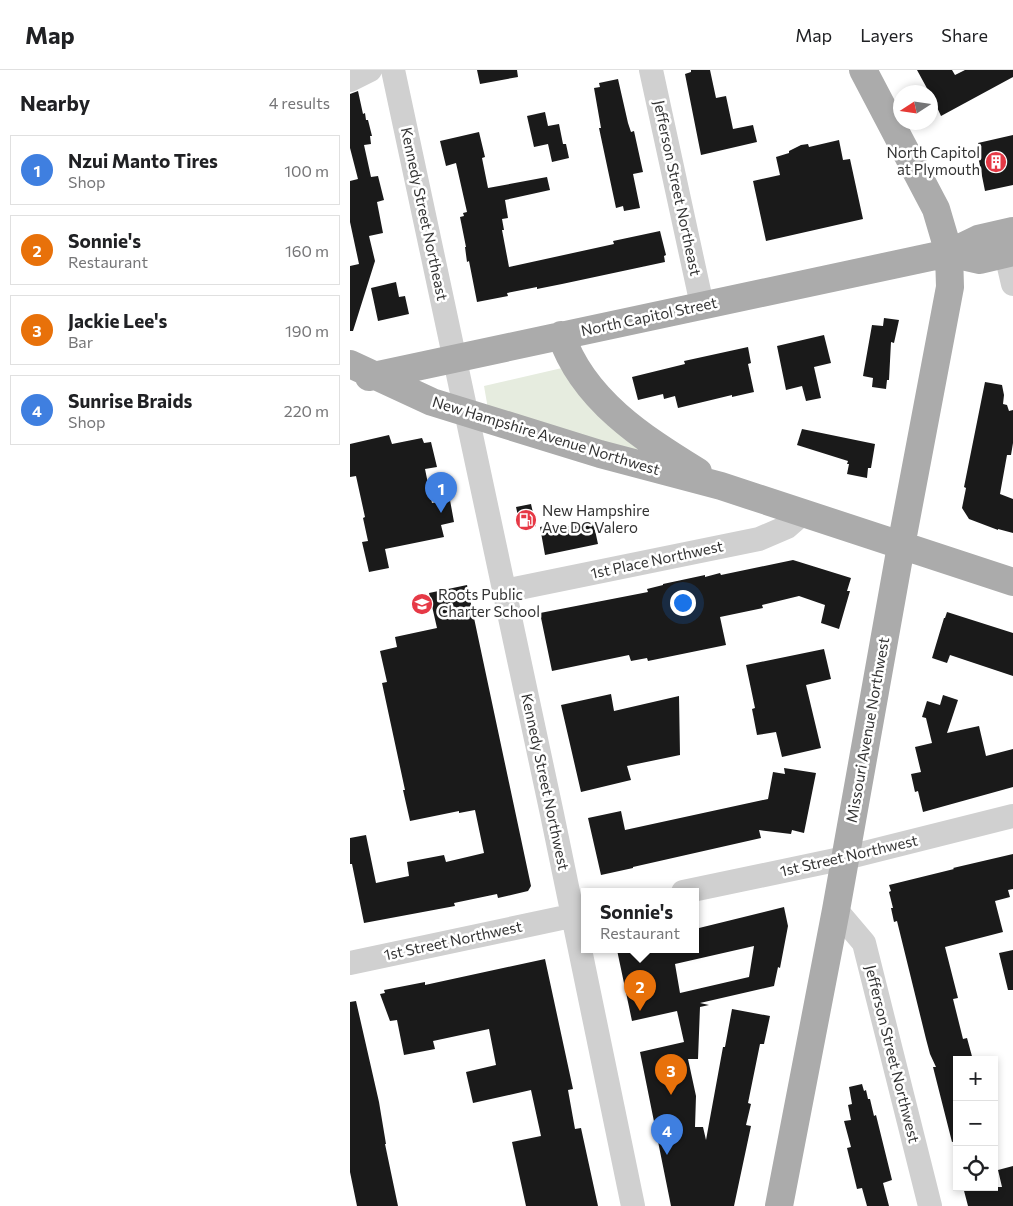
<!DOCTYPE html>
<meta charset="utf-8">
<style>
:root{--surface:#fff;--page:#f2f2f2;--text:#202124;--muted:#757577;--line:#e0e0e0;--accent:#0b8043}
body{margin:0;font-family:Commissioner,sans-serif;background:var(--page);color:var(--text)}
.controls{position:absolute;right:15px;bottom:15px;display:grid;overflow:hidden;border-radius:0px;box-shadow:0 2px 8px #0003}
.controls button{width:45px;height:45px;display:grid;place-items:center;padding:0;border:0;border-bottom:1px solid var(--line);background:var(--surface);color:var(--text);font:25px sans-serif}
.compass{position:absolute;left:543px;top:15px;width:45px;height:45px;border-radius:50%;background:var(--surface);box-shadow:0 2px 8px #0003;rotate:258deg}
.you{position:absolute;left:332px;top:532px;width:18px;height:18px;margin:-12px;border:4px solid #fff;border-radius:50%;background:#1a73e8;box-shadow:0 0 0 8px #1a73e833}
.badge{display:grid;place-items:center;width:32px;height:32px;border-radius:50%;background:var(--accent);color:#fff;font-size:16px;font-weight:700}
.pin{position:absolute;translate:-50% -41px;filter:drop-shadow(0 1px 2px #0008)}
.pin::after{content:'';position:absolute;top:26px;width:18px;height:15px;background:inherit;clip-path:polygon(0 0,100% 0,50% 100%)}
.popup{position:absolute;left:231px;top:818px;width:118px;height:65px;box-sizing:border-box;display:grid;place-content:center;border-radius:0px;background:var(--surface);filter:drop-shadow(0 1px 4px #0005);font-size:16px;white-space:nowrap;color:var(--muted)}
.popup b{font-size:19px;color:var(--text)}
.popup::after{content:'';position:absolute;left:50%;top:100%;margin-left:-10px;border:10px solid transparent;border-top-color:var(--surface)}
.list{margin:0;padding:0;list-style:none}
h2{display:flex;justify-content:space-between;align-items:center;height:65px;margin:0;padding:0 20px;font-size:21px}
h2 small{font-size:16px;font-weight:400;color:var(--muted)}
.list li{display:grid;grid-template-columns:32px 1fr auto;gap:15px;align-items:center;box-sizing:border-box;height:70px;margin:0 10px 10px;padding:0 10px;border:1px solid var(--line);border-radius:0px}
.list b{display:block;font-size:19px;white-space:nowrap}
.list p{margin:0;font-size:16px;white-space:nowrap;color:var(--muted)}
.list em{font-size:16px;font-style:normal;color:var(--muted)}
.icon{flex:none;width:28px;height:28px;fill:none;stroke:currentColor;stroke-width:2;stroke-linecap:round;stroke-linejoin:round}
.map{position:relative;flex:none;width:663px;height:1136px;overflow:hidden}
header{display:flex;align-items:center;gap:30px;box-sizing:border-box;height:70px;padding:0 25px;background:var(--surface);border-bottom:1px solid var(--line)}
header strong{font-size:24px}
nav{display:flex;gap:28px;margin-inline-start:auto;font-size:18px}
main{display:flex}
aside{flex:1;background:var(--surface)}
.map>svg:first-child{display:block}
.green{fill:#e6ecdf}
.building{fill:#1a1a1a;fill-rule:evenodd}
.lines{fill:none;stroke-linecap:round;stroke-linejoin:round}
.minor{stroke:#d0d0d0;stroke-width:24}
.major{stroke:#ababab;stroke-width:28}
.labels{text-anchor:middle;stroke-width:5;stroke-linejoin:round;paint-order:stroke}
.poi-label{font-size:15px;fill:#333;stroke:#fff;text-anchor:start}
.street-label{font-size:15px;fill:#333;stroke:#fff}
</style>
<header>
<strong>Map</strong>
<nav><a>Map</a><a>Layers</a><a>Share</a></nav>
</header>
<main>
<aside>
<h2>Nearby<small>4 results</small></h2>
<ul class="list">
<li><span class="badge" style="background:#3f7fe0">1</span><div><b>Nzui Manto Tires</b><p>Shop</p></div><em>100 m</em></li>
<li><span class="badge" style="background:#e8710a">2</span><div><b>Sonnie's</b><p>Restaurant</p></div><em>160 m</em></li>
<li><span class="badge" style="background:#e8710a">3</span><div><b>Jackie Lee's</b><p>Bar</p></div><em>190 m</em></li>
<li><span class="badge" style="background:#3f7fe0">4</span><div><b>Sunrise Braids</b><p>Shop</p></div><em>220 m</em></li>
</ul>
</aside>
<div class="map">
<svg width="663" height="1136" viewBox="0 0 663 1136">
<rect width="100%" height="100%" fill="#fff"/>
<path class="green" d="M212,298L308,392L138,339L134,316Z"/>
<path class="building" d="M127,0H167L168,7L130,14Z
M341,0H360L366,28L376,26L383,59L403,55L407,72L351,85L335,4L341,2Z
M567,0H602L605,5L615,0H663V7L591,46L580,22H579Z
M268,9L278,53L281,62L284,61L293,102L283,104L290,138L274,141L273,136L266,138L249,58H251L244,18L250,17L249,13Z
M8,21L13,44L15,43L16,50H18L22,66H20L21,74L14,75L21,107L28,106L34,130L27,132L33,163L19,166L25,191L3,261H0V196L9,194L0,152V111L8,109L0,78V24Z
M195,42L198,56L209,54L213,74H216L219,88L202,92L198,74L184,77L177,46Z
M129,62L135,87L132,88L138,118L197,107L200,120L155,130L158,148L152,149L154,160H152L159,197L264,174L263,171L310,161L316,185L314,186L315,192L212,214L187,219V217L157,223L158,226L127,232L119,191L117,192L115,177H116L110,147L114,146L113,143L117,142L106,93L96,96L90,71Z
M663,65V115L635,121L626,76H628V73Z
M489,70L493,90L500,89L513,149L416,171L403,111L430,105L426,87L439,83V81L451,75L458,74L459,77Z
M46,212L49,227L55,226L59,244L28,251L21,218Z
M534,248L549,250L544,273L541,272L539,310H537L536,319L522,317L523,308L513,306L522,255L533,256Z
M474,265L481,293L464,297L471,328L456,331L452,316L436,320L427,276Z
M398,277L401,293L398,294L404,322L382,327V325L328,338L325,326L314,329L313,324L288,330L282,307L335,294L334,291Z
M635,312L652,315L654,325L653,334L657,335L659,341L663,340V373L661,385H657L650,424L663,429V463L648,459V460L619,449L612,438L616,418L614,417Z
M452,359L525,374L521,398H518L517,408L497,404L499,394H497L498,391L447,375Z
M39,365L42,374L72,368L74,373L81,372L87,397L75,399L82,433L100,430L104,452L91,455L94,467L35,479L39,498L19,502L12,472L18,471L13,448L15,447L6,406L0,407V374Z
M181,434L186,456L171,460L166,437Z
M243,451L248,474L195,485L190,457L210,453L211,458Z
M443,490L501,508L497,521H500L489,559L471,553L475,535L449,526L412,535L413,538L370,547L376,575L298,591L297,588L281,591L279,585L202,601L190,543L298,522L297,519L313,515V514L355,505V507L370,503L371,505Z
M117,515L181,816L178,821L148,828L147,824L104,833L105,836L14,853L2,794H0V768L16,765L26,813L59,806L57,792L94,785L96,792L134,783L125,740L109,743V741L60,751L53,720H55L32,613L37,612L30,581L47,577L45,567L87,558L79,523Z
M597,542L663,563V606L600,585L597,593L582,588L594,548H595Z
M474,579L481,609L456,615L471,678L432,687L426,662L407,665L402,639L405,638L396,595Z
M261,624L264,641L329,626L330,685L277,696L281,710L231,722L211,635Z
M593,625L608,630L597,663L629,656L636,686L663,679V717L573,742L568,721L565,722L561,704L571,702L565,677L582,673L576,648L572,647L577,631L590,635Z
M434,698L466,703L454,763L442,760L441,764L409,760L411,768L283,797V798L251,805L238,748L271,741L275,760L418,729L423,702L435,704Z
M663,784V819L658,820L660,827L645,831L653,862L595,877L608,928L603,929L613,969L617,968L623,990H607V1071L602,1072L583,997H586L580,984L576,969L547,851L544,852L541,838H543L539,822L541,821L539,815L604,799L603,798Z
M434,837L438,856L430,898L428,897L424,916L350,933L359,935L350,937L348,989H338L346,1026L345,1057H353L356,1070L373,977H375L382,939L420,946L414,974H410L398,1033L401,1034L396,1055L401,1056L384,1136H321L290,982L334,972L327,941L282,951L267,880H345V859ZM404,876L399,907L330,923L325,894Z
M663,880V920H658L649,883Z
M195,889L223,1019L218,1020L225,1059L231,1058L248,1136H176L162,1072L191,1066L181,1020L123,1033L116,1002L146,995L139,959L83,971L85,979L54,985L47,950L40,951L30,924L35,923L34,920L75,912V915Z
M6,931L29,1032L36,1074H35L48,1136H7L0,1102V932Z
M512,1014L514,1021L516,1020L518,1029H520L524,1046L526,1045L542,1110L533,1113L539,1136H517L512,1118L507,1119L497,1078L501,1077L494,1051L501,1050L498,1035L502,1034L499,1017Z
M663,1096V1136H618L613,1117H652L648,1100Z"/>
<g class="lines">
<path class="minor" d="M43,0L202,744L283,1136
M301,0L352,235
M0,10L20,0
M656,184L663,214
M154,521L409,469L437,457L453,443
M333,822L495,788L663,746
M486,840L514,873L580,1136
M0,893L235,843"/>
<path class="major" d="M599,183L630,190L663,182
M211,265C233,330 293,368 348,402
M0,294L82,332L250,384L371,416L663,512
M19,307L599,183L628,169L663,161
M429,1136L486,840L551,476L600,217L599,183L586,139L513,0"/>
</g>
<defs>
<g id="building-disc" transform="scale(1.125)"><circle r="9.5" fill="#e63946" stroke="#fff"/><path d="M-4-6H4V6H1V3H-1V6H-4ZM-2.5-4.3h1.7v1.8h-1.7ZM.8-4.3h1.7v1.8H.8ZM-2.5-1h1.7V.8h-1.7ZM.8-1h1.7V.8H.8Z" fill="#fff"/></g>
<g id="fuel-disc" transform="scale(1.125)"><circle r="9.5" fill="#e63946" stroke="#fff"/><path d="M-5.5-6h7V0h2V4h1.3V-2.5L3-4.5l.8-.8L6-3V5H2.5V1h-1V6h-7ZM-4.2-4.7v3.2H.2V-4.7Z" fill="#fff"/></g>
<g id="school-disc" transform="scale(1.125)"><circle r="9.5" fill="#e63946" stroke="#fff"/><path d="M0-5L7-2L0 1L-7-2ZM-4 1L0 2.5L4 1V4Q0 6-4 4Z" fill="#fff"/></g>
</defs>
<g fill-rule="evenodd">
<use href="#building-disc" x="646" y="92"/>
<use href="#fuel-disc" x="176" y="450"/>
<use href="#school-disc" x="72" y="534"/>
</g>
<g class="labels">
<g class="poi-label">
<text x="630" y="88" text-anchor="end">North Capitol<tspan x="630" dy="17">at Plymouth</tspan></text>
<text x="192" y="446">New Hampshire<tspan x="192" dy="17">Ave DC Valero</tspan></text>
<text x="88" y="530">Roots Public<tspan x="88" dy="17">Charter School</tspan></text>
</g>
<g class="street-label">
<text transform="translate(327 118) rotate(78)" y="5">Jefferson Street Northeast</text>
<text transform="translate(74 144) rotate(78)" y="5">Kennedy Street Northeast</text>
<text transform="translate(299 247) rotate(-12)" y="5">North Capitol Street</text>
<text transform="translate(196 366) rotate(17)" y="5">New Hampshire Avenue Northwest</text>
<text transform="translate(307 490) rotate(-12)" y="5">1st Place Northwest</text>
<text transform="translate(518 660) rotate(-80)" y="5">Missouri Avenue Northwest</text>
<text transform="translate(195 712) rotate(78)" y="5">Kennedy Street Northwest</text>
<text transform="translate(499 786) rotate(-13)" y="5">1st Street Northwest</text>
<text transform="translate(103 871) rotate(-12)" y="5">1st Street Northwest</text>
<text transform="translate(542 984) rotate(76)" y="5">Jefferson Street Northwest</text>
</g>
</g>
</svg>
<div class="controls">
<button>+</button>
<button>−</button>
<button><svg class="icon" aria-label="locate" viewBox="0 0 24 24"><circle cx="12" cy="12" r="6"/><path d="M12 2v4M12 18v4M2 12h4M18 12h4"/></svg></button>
</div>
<svg class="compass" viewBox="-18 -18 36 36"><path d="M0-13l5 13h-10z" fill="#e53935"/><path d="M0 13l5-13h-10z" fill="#757577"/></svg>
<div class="you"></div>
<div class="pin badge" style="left:91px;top:443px;background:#3f7fe0">1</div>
<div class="pin badge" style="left:290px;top:941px;background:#e8710a">2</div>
<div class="popup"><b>Sonnie's</b>Restaurant</div>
<div class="pin badge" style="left:321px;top:1025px;background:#e8710a">3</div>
<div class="pin badge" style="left:317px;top:1085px;background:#3f7fe0">4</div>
</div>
</main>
